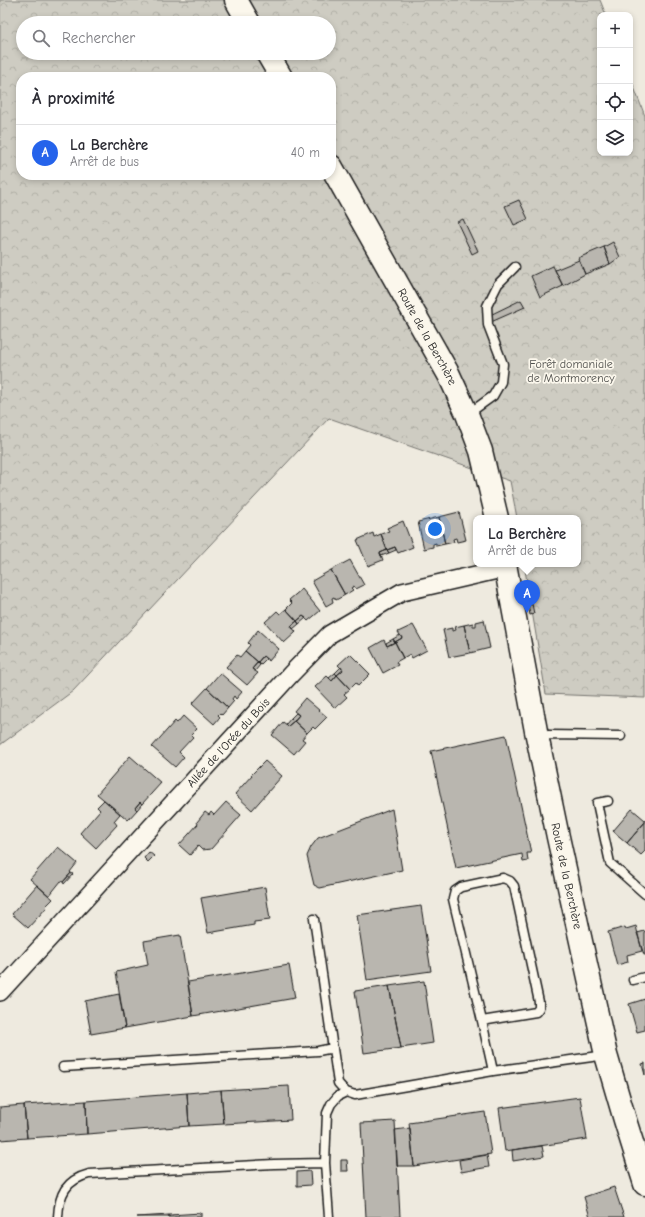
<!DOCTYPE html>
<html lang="fr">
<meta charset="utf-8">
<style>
:root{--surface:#fff;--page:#f2f2f3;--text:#2b2b33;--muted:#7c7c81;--line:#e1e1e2;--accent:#2563eb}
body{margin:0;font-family:"Comic Neue",sans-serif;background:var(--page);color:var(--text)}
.controls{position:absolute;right:12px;top:12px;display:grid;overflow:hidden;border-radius:8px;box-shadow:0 2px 6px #0003}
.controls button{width:36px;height:36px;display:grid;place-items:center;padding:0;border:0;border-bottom:1px solid var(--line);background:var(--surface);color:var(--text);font:20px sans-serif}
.you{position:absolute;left:435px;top:529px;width:14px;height:14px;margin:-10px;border:3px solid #fff;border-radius:50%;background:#1a73e8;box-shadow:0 0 0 6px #1a73e833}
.badge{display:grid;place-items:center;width:26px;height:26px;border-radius:50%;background:var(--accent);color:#fff;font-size:13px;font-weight:700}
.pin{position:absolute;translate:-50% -33px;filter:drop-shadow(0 1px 2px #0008)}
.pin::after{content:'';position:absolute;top:21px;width:14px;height:12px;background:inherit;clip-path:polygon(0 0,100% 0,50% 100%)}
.popup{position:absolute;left:473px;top:515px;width:108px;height:52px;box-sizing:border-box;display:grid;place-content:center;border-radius:8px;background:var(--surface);filter:drop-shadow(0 1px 3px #0005);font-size:13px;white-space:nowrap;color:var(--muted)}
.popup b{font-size:15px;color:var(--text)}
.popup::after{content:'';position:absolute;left:50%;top:100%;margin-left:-8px;border:8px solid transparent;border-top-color:var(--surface)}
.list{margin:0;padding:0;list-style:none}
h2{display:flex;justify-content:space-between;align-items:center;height:52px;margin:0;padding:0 16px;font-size:17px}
h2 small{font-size:13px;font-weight:400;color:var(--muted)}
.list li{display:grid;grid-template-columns:26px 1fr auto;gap:12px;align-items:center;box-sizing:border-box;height:56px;padding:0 16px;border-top:1px solid var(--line)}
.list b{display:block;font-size:15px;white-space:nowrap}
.list p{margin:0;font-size:13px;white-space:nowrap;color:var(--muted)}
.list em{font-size:13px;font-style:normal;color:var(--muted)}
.icon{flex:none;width:22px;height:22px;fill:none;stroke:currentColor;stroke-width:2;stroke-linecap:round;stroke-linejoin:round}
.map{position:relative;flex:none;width:645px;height:1217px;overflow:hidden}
.search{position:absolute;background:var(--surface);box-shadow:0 2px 6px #0003;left:16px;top:16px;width:320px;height:44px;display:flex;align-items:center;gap:10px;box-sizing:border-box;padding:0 14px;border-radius:22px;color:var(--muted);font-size:15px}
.panel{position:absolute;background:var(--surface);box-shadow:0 2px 6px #0003;left:16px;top:72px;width:320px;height:108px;border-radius:16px}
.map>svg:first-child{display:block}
.forest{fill:url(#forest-crowns);stroke:#75746f;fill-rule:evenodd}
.building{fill:#b9b6af;stroke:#1c1c1c}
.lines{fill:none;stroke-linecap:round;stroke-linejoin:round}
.lane-casing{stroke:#1c1c1c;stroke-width:11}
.street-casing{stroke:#1c1c1c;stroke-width:20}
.secondary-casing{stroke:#1c1c1c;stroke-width:25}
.lane{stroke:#fbf7ec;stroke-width:8}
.street{stroke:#fbf7ec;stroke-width:17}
.secondary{stroke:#fbf7ec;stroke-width:22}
.labels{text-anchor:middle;stroke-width:3.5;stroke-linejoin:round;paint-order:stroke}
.street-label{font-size:12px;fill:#1c1c1c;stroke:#fbf7ec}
.park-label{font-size:12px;fill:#51514e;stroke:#fbf7ec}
</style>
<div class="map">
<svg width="645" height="1217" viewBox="0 0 645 1217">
<defs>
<pattern id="forest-crowns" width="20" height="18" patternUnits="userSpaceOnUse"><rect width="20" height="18" fill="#ceccc2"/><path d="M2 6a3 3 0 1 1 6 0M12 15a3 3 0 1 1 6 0" fill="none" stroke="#b0afa6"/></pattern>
</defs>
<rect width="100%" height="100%" fill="#eeeadf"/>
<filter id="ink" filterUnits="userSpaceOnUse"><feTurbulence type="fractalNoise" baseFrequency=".025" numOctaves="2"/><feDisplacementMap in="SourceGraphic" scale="8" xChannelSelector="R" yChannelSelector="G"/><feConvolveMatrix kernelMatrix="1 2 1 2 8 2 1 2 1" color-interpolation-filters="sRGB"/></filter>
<g filter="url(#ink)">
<path class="forest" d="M0,0H600L606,15H600V153H630V77L645,116V698L546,694L524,564H578V518H517L510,481L329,418L73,691L0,745ZM23,23H329V53H23ZM21,77H331V175H21Z"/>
<path class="building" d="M519,200L528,219L514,225L505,206Z
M463,219L478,251L472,254L457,222Z
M613,242L620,257L610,264L604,247Z
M604,247L610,264L585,274L578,258Z
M579,260L585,274L563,286L555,270Z
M553,266L563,286L540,297L531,276Z
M521,300L525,307L491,322L488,316Z
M459,512L466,540L457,542L456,538L453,539L454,542L445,544L439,517Z
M439,517L445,544L436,546V543L433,544V547L424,549L418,522Z
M403,521L413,547L398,553L395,547L387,550L381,534L389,531L387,528Z
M373,533L374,537L381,534L387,550L380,553L383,560L368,566L357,540Z
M395,547L396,550L389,553L387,550Z
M387,550L389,553L381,556L380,553Z
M350,560L364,585L356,589L354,586L351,588L353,590L345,595L331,570Z
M331,570L345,595L336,600L334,597L332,598L333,602L326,606L312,581Z
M302,589L320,611L308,621L303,616L297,621L286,609L292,603L289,600Z
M532,604L534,614L530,615L528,605Z
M286,609L297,621L291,626L296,632L284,643L265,622L277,611L280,614Z
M303,616L306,618L299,624L297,621Z
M484,620L490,648L470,653L464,625L473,623V626H476V622Z
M297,621L299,624L293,629L291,626Z
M413,625L427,650L412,658L410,654L403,658L395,642L402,638L398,632Z
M464,625L470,653L449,657L443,630L452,628V631L456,630L455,627Z
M258,630L279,649L269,661L263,656L258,662L245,651L250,645L248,643Z
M400,635L402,638L395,642L393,639Z
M393,639L395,642L387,646L386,643Z
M384,640L387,646L395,642L403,658L396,662L398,665L383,673L370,648Z
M245,651L258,662L252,669L258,673L247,685L226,667L237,655L240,657Z
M350,654L370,674L358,686L356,683L350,689L337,675L343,670L338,665Z
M263,656L266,659L260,665L258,662Z
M258,662L260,665L255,671L252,669Z
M341,667L343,670L337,675L335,673Z
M220,673L242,692L236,699L234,696L232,699L234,701L228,708L207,688Z
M335,673L337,675L332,681L329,678Z
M337,675L350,689L344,694L347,697L335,708L315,687L327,676L332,681Z
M207,688L228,708L222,715L220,713L218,715L220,717L214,724L192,704Z
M305,698L327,717L315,729L313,727L307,733L294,721L299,715L294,711Z
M296,713L299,715L294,721L291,718Z
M183,716L197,729L191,735L193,737L179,752L184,757L175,767L152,747L175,721L177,723Z
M291,718L294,721L288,726L286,724Z
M294,721L307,733L302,739L305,741L294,754L272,735L283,722L288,726Z
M506,735L531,853H527L528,861L523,862L522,854L456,868L431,751Z
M130,756L161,783L142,804L140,802L135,808L137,810L128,820L97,794Z
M265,761L282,776L252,810L235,794L252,775H251Z
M104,800L120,814L114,821L117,825L96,848L80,833L100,810L97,807Z
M140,802L142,804L137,810L135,808Z
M226,802L241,815L211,849L202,850L198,846L190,855L179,845L198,824L197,822L205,812L209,815L211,812L214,815Z
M392,809L402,870L320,888L314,885L307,856L311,847L318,838Z
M632,809L645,820V822L627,843L613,831Z
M645,822V851L641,855L627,843Z
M58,847L77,863L70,872L71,873L63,882L61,881L49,896L30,879Z
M149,852L154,856L148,862L144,858Z
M71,873L73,874L64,884L63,882Z
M37,885L53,899L46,906L47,907L28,928L12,914Z
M265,887L270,920L254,922V925L208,933L201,898Z
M421,906L431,971L367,980L357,915Z
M636,926L642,951L627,955L628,962L617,965L608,932L625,927L626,929Z
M645,931V955H644L637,933Z
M180,935L193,1016L125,1028L116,972L148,965L144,941Z
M289,965L295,998L193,1016L188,982Z
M424,981L433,1043L401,1048L389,986Z
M389,986L401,1048L364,1053L355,991Z
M119,994L125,1028L91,1034L85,1001Z
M645,999V1030L637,1032L629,1004Z
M645,1063V1075L642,1064Z
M289,1086L291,1120L224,1124L221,1090Z
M221,1090L224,1124L189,1126L187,1093Z
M187,1093L189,1126L87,1134L86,1101Z
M580,1097L587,1139L505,1151L499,1108Z
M86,1101L87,1134L27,1138L24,1105Z
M24,1105L27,1138L0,1140V1107Z
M485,1112L491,1154L414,1166L409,1123Z
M395,1121L400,1217H366L361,1123Z
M410,1128L414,1166H397L395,1130Z
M542,1146L544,1156L513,1161L512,1150Z
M487,1155L489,1167L461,1172L459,1160Z
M341,1160H347L348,1171H341Z
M310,1171L311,1185L297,1186V1172Z
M614,1187L624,1217H590L584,1197Z
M201,1213V1217H169V1215Z
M169,1215V1217H137Z"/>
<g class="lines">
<g class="lane-casing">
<path id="lane" d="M468,414L493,396L501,382L503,364L488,325L487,306L498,284L515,267
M538,737L549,735L621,736
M608,801L597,803L610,863L645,894
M314,919L338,1083L346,1092
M633,980L645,977
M482,1021L536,1012L539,1008V1002L514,886L510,881L503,878L461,887L455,891L453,899L482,1021L493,1071
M63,1067L318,1051L333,1048
M58,1217C59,1194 66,1180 89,1174L274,1164L325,1163
M329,1217L325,1163L327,1113L331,1104L338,1096L346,1092L355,1095L493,1071L606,1055"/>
</g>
<g class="street-casing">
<g id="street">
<path id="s1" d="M0,992L291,674L330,634L402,592L506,568"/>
</g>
</g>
<g class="secondary-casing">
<g id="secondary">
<path d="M236,0L249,23"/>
<path d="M267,53L281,77"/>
<path id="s2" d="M331,166L449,375L467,414L481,451L497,518"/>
<path id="s3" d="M505,564L536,731L558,837L606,1055L625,1120L645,1184"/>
</g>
</g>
<use href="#lane" class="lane"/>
<use href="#street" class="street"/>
<use href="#secondary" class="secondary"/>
</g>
</g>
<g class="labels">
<g class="street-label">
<text dy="4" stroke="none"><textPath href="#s2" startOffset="196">Route de la Berchère</textPath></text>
<text dy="4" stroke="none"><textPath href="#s1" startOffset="338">Allée de l'Orée du Bois</textPath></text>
<text dy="4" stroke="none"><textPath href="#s3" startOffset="318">Route de la Berchère</textPath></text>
</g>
<g class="park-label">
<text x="571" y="368">Forêt domaniale<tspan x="571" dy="14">de Montmorency</tspan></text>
</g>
</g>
</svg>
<div class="controls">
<button>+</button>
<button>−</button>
<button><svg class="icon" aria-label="locate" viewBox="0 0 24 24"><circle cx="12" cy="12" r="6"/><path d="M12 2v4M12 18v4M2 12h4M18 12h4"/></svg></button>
<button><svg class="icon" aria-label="layers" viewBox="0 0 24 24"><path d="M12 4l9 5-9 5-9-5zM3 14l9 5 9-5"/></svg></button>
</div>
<div class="you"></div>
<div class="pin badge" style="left:527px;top:613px">A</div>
<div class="popup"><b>La Berchère</b>Arrêt de bus</div>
<div class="search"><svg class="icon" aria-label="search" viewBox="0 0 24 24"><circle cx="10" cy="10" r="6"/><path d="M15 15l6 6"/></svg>Rechercher</div>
<section class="panel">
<h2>À proximité<small></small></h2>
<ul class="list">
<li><span class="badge">A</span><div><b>La Berchère</b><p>Arrêt de bus</p></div><em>40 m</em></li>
</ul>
</section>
</div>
